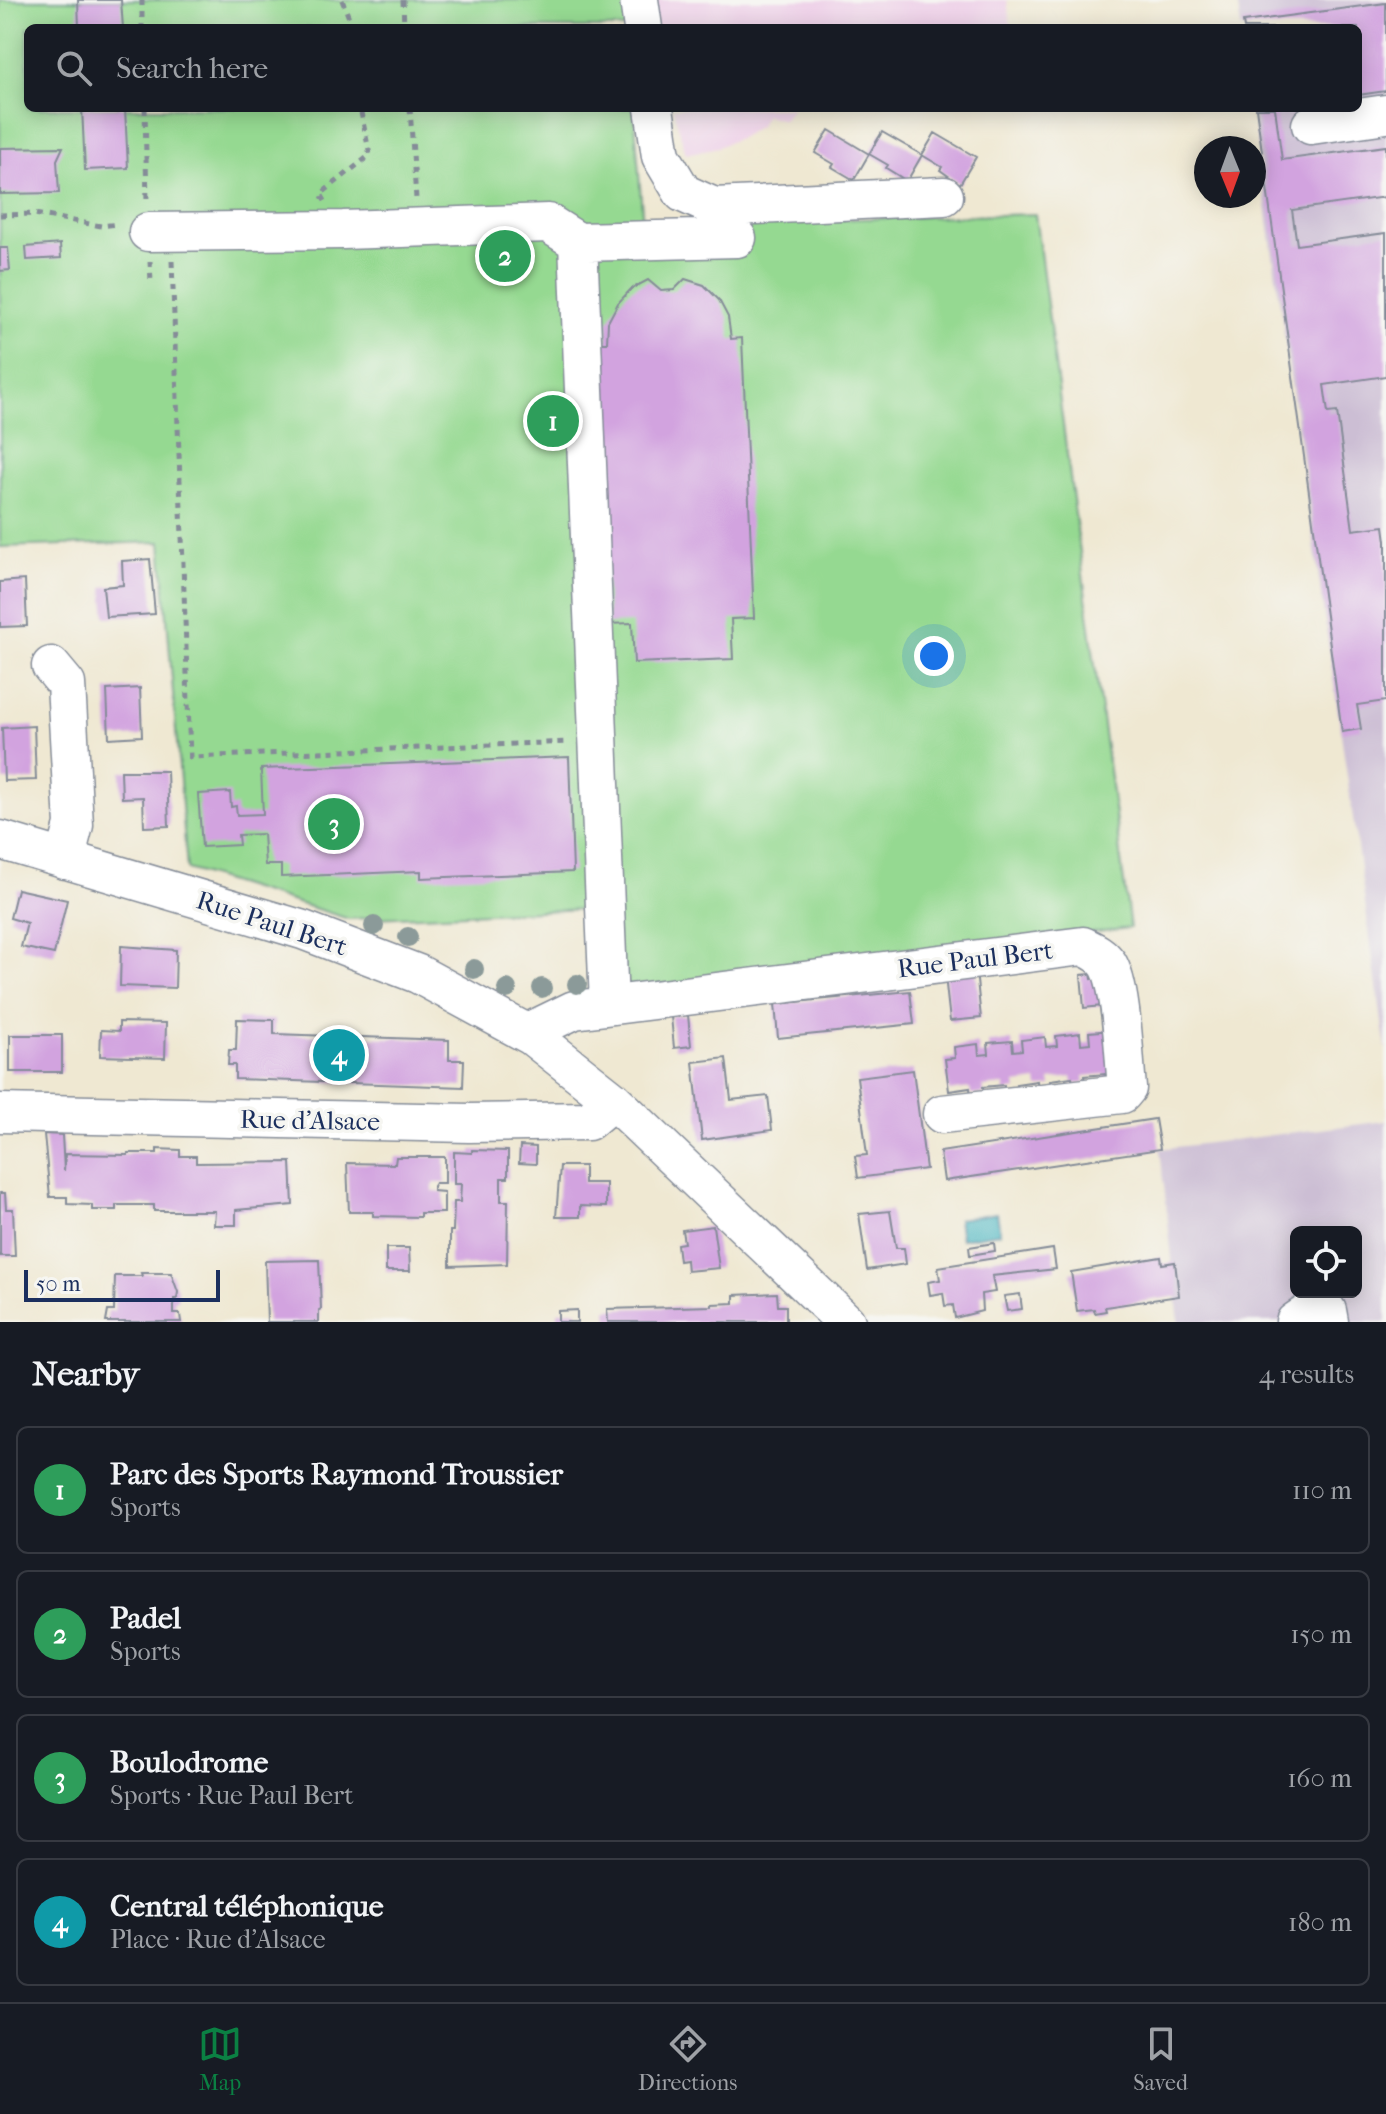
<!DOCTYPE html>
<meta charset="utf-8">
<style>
:root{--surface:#171b24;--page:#20242c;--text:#f1f3f6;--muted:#9ea1a6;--line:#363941;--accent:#0b8043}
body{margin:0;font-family:"IM FELL French Canon",serif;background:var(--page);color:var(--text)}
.controls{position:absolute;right:24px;bottom:24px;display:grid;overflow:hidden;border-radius:12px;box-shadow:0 4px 20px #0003}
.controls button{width:72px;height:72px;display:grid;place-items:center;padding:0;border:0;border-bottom:2px solid var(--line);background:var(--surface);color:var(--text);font:40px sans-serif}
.compass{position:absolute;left:1194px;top:136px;width:72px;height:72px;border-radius:50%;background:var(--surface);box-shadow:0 4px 20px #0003;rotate:179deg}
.scale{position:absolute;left:24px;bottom:20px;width:196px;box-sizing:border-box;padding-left:8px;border:4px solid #1b2f5e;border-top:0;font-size:22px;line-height:28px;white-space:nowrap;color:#1b2f5e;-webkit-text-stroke:6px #f6f6f2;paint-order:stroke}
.you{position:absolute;left:934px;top:656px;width:28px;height:28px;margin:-20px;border:6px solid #fff;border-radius:50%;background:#1a73e8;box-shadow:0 0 0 12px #1a73e833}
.badge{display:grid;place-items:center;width:52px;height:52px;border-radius:50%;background:var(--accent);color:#fff;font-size:26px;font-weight:700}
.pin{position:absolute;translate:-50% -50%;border:4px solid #fff;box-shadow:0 2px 8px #0006}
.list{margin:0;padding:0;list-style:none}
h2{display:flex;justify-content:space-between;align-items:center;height:104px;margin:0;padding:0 32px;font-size:34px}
h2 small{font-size:26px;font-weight:400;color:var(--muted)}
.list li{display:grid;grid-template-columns:52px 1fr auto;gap:24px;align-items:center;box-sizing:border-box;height:128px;margin:0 16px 16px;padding:0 16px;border:2px solid var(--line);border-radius:12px}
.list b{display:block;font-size:30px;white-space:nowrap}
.list p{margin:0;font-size:26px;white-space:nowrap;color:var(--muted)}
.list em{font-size:26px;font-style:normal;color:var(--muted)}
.icon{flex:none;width:44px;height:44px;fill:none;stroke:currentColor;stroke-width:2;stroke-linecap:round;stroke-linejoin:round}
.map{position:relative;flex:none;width:1386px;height:1322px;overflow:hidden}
.search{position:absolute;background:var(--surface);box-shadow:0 4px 20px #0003;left:24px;right:24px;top:24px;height:88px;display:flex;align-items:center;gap:20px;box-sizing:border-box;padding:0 28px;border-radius:12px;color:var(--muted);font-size:30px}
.sheet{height:680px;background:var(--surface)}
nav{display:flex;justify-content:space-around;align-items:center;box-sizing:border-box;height:112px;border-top:2px solid var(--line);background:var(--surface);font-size:22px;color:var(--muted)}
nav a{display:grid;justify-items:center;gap:4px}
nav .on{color:var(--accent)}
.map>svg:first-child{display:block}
.built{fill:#eed0e8}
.industrial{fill:#ccbed4;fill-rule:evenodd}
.green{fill:#95d991;stroke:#588478;stroke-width:2}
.water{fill:#44b3be;stroke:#30718e;stroke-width:2}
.building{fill:#d2a3df}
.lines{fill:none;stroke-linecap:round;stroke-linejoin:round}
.minor-casing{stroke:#858c98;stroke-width:41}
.path{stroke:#858c98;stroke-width:5;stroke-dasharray:6 6;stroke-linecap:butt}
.minor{stroke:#fff;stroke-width:38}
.tree{fill:#8b9a99}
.labels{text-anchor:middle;stroke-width:7;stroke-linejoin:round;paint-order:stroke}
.street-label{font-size:26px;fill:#1b2f5e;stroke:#f6f6f2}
</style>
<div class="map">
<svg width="1386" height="1322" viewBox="0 0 1386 1322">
<rect width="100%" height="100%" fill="#f6f6f2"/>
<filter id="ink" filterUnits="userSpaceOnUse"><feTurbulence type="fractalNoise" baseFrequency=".0125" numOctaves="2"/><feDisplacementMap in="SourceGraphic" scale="16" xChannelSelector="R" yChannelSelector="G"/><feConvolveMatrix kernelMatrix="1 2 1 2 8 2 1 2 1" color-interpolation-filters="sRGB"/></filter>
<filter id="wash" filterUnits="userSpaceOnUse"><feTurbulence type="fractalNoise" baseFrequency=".006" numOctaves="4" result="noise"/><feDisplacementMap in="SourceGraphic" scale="32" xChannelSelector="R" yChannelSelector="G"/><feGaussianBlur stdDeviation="1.8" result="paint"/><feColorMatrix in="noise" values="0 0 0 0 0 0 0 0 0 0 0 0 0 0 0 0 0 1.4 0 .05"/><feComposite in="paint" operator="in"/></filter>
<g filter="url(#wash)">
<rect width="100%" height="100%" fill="#efe8d2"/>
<path class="built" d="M650,0H1007L1011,28H655Z
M673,108H792L783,120L766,115L759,126L743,136L718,147L686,154Z"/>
<path class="industrial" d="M1237,0H1386V1050L1252,108H1358V28H1241Z
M1386,1121V1322H1179L1160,1149ZM1296,1232H1356V1292H1296Z"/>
<path class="green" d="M0,0H627L629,28H28V108H634L643,225L1035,214L1130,928L624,991L587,909L349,919L187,869L161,542L0,547Z"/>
<path class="water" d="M997,1213L1000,1233L961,1239L958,1219Z"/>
<g id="blocks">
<path class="building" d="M78,0H121L123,28H79Z
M1386,3V91L1358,95V28H1244L1243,22Z
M82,108H125L128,168L85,170Z
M1256,108H1275L1282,160L1386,146V197L1292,210L1297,245L1386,233V376L1324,385L1328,413L1337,412L1353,530L1384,526L1386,541V701L1357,705L1361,729L1342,732Z
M829,130L869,154L854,180L832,167L834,164L815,153Z
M882,132L922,155L907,181L886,168L888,165L869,154Z
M935,133L976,157L960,184L940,170L942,167L922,155Z
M63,147L57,160L59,193L0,194V148Z
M60,244L61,258L27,260L26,247Z
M0,248H8L10,270L0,271Z
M685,279L704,285L719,300L728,317L731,339L742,338L754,618L731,619L733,659L634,663L632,623L608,624L596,343H607L608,322L618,303L631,289L648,280L661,291L674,290Z
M150,559L155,614L106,617L103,587L123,585L122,561Z
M25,580L27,626L0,627V582Z
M140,688L142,736L109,738L107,690Z
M34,726L36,780L4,781L2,728Z
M569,757L573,872L421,878V871L281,877V865H265L263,834L238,835L239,845L202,847L198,794L230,792L231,807L236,806L237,815L263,814L261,769Z
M121,771H167L169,826L144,827L143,797L122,798Z
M17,889L67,900L54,954L21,947L27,923L10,918Z
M121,946L176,950L175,988L120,986Z
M976,971L981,1018L950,1021L945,976Z
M1091,974L1092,979L1107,976L1111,1005L1084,1008L1081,975Z
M910,991L914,1024L778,1038L775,1004Z
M688,1015L691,1046L674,1048L671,1016Z
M237,1019L274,1020V1034L449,1040V1060H464L463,1087L235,1079V1065H228L229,1050H236Z
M119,1022L166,1023L165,1058L100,1056L101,1030L119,1031Z
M1113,1030L1119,1079L1106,1080L1105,1074L1084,1076L1085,1083L1073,1084L1072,1077L1050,1080L1051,1086L1038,1088L1037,1081L1016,1084L1017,1090L1005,1092L1004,1085L983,1087L984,1094L971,1095L970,1088L949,1091L945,1059L955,1058L954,1047L978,1044L979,1055L989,1054L988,1043L1012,1041L1013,1051L1022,1050L1021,1040L1045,1037L1046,1047L1057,1046L1056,1036L1080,1033L1081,1044L1090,1043L1089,1032Z
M10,1035H62V1072H10Z
M726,1058L731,1100L768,1096L772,1130L702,1140L693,1062Z
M913,1070L926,1169L858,1178L855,1156L867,1155L857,1077Z
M1155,1119L1160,1149L944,1181L940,1152Z
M44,1134L62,1135L64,1171L65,1154L128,1155V1153H157V1149L180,1150V1156H196V1163L291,1162L293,1205L236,1210V1225H214L215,1211H154V1205H116V1210H92V1205L67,1204V1197H50Z
M520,1146L536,1147V1164L519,1163Z
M472,1150L508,1151V1178H501V1201H508L507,1264L450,1266V1231H453L454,1202H460L461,1184H454V1152L472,1153Z
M396,1157H445V1183H435L433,1186V1191L444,1192V1213H420V1217L373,1216V1212H349L347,1163L395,1164Z
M560,1166H584V1183H606V1207L580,1206V1217H556Z
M0,1193H5L6,1209H13L15,1256H0Z
M890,1211L896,1248H904L906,1264L867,1270L859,1214Z
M713,1226L719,1268L687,1271L686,1260L679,1261L677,1244L684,1243L682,1230Z
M994,1243L995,1251L970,1255L969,1247Z
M386,1248H409L410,1271H386Z
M1053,1249L1056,1269L992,1276L995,1292L981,1294L982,1311L955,1318L953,1305L945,1306L943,1293L930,1295L928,1282L940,1280L938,1267Z
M1161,1257L1162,1264L1175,1262L1179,1296L1105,1307L1106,1311L1100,1312L1095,1313L1094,1309L1077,1311L1071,1272Z
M319,1260L321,1309L319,1310V1322H267L265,1261Z
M141,1273H171L178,1292L177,1299H174V1314H180L181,1322H106L108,1311H114L115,1276H142Z
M777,1293L778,1306H786V1322H608L607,1309L712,1306V1304L734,1303V1295Z
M1020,1294L1022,1309L1007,1311L1004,1296Z
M577,1310V1322H558V1311Z"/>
</g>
</g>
<g filter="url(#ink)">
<use href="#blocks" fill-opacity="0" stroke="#858c98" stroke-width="2"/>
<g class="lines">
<g class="minor-casing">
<path id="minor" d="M639,0L643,28
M654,108L661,156L683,193L714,207L944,196
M1311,125L1386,114
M148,232L343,230L548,223L578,242L609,1005
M578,242L737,238
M51,666L66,684L74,825L65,860
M0,840L303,930L418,974L532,1036L613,1100L846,1322
M532,1036L537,1028L574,1010L1083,946C1093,951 1101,954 1108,964C1122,987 1124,1059 1127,1088L1122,1094L942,1114
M0,1113L469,1123L588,1121L613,1100
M1295,1322L1311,1311H1327L1329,1322"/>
</g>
<path class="path" d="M142,0V28
M342,0L353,28
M403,0L404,28
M145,108L147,203
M410,108L416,199
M325,201L321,194L370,155L360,108
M0,215L35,214L101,226L118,224
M150,261L151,283
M172,261L190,757L568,742"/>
<use href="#minor" class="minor"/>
</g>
<g class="tree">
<circle cx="374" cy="926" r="10"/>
<circle cx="408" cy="937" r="10"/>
<circle cx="474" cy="969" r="10"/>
<circle cx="577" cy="984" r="10"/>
<circle cx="542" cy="988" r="10"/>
<circle cx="507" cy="989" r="10"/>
</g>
</g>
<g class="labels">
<g class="street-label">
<text transform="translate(272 923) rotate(18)" y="9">Rue Paul Bert</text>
<text transform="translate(975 959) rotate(-7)" y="9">Rue Paul Bert</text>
<text transform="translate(310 1120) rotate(1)" y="9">Rue d'Alsace</text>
</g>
</g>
</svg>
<div class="controls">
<button><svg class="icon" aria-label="locate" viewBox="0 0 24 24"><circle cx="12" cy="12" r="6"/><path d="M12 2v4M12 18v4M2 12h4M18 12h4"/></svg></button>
</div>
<svg class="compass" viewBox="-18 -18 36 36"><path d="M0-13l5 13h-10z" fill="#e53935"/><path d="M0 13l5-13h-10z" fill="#9ea1a6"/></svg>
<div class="scale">50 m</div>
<div class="you"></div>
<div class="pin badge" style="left:553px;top:421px;background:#2e9e5b">1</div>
<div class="pin badge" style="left:505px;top:256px;background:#2e9e5b">2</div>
<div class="pin badge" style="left:334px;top:824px;background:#2e9e5b">3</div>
<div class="pin badge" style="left:339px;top:1055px;background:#0f9aa8">4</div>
<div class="search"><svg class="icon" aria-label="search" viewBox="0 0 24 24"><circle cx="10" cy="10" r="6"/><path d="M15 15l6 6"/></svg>Search here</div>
</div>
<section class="sheet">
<h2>Nearby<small>4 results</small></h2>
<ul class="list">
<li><span class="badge" style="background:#2e9e5b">1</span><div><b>Parc des Sports Raymond Troussier</b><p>Sports</p></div><em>110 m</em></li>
<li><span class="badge" style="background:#2e9e5b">2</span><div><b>Padel</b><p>Sports</p></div><em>150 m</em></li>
<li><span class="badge" style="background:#2e9e5b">3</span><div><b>Boulodrome</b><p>Sports · Rue Paul Bert</p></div><em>160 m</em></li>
<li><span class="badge" style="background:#0f9aa8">4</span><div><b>Central téléphonique</b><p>Place · Rue d'Alsace</p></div><em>180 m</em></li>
</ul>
</section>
<nav>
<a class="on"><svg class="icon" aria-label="map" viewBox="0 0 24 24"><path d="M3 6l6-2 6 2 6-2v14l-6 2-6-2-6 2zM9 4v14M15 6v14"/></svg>Map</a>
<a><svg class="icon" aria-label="directions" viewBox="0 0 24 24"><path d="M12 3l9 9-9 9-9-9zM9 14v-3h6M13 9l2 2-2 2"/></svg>Directions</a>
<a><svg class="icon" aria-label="saved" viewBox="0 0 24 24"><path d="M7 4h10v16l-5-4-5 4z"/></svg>Saved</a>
</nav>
